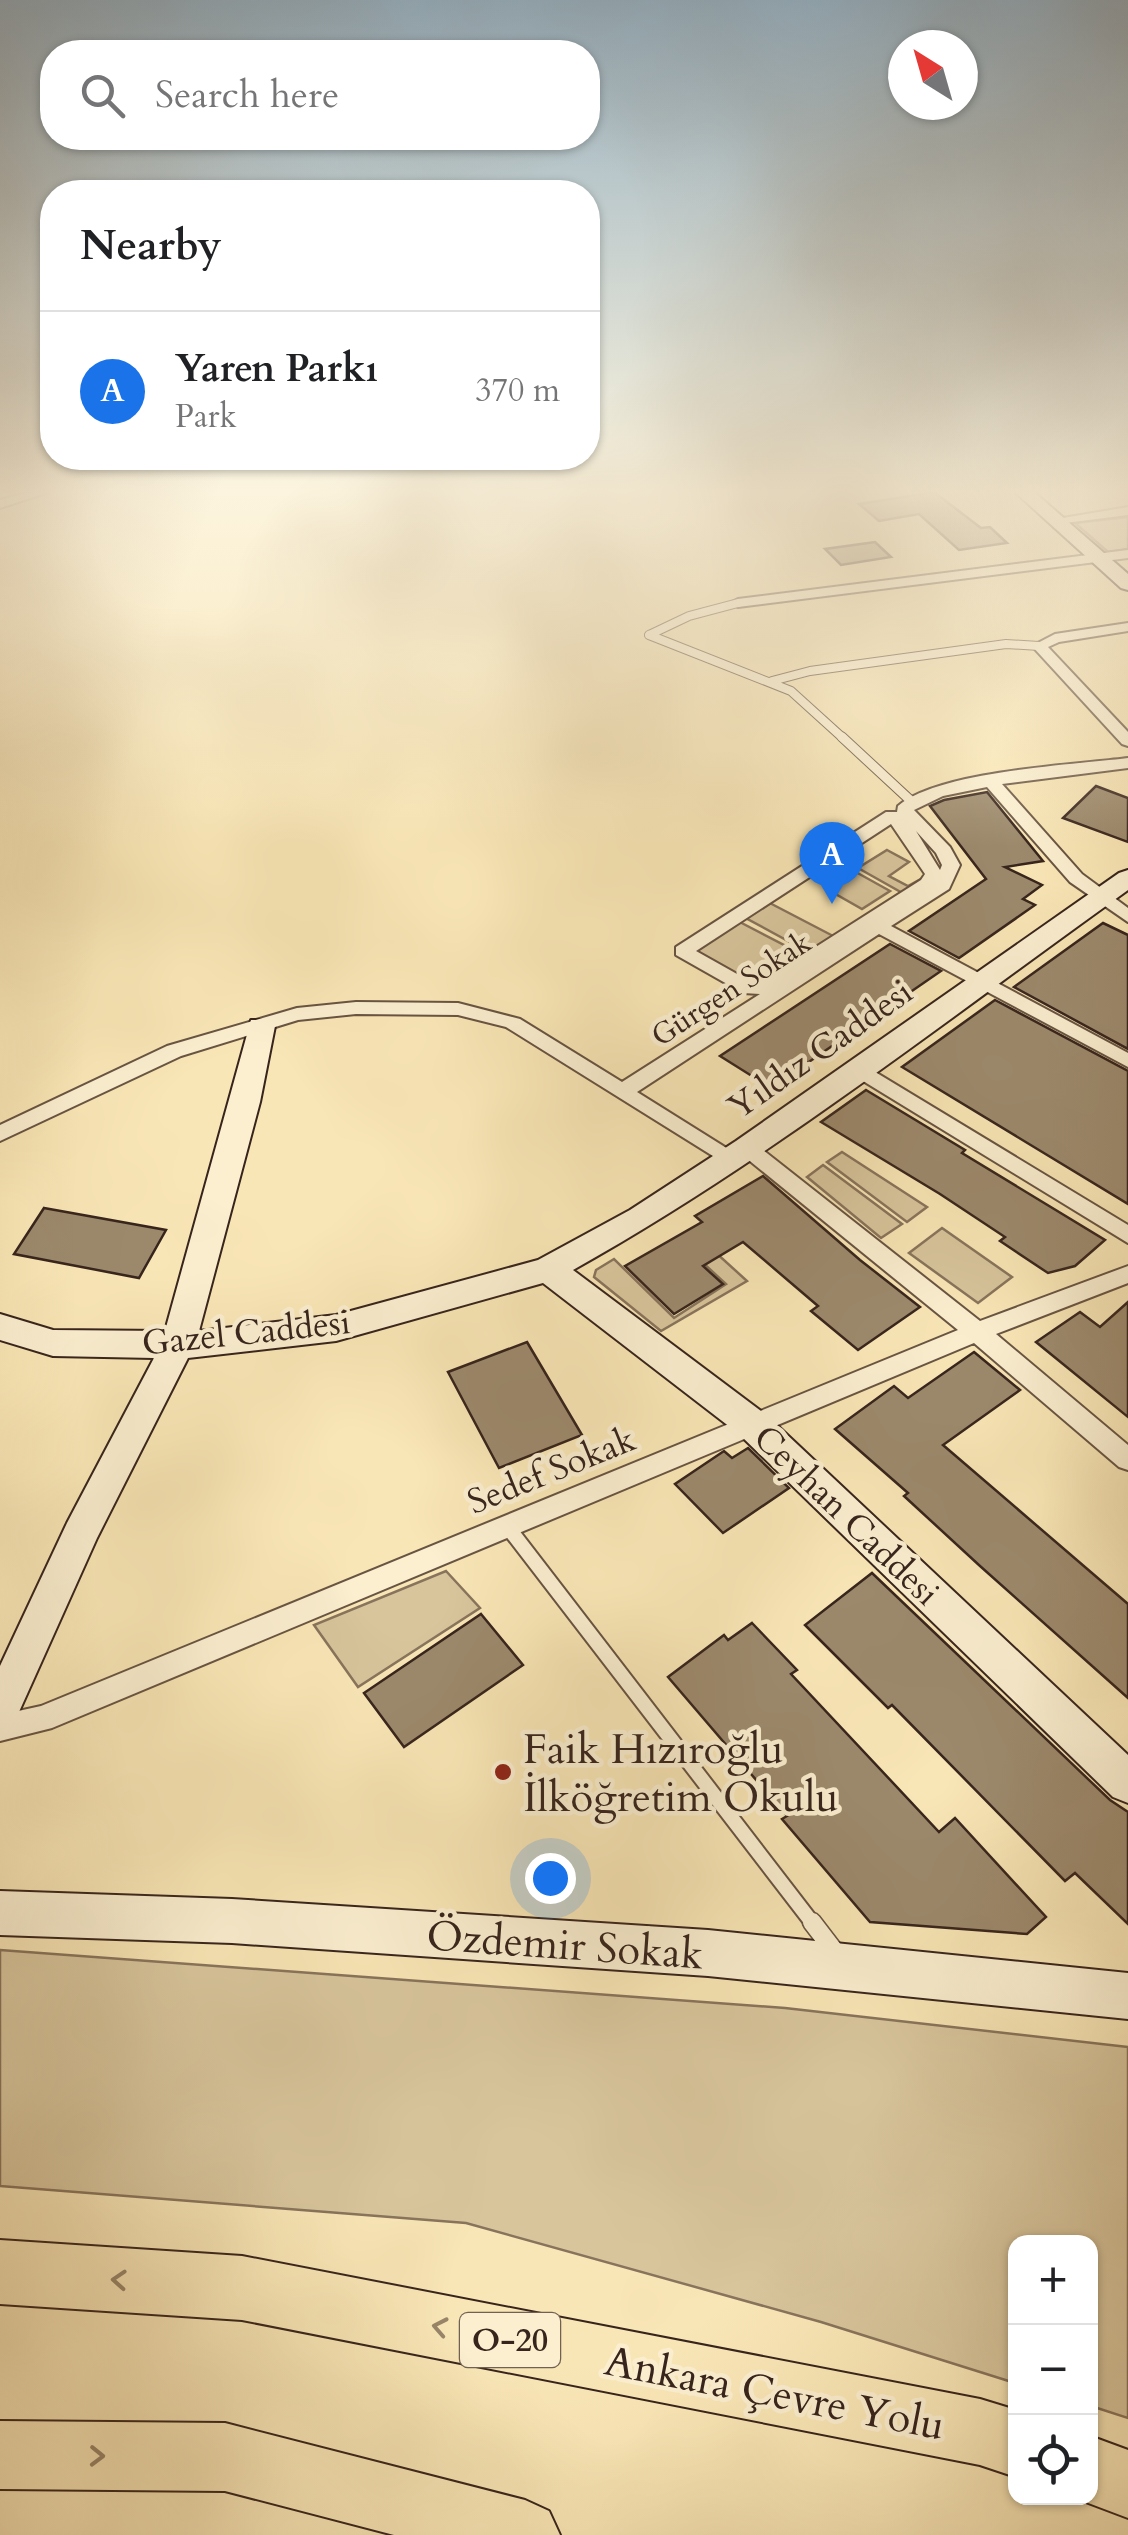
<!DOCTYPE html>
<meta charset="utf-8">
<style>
:root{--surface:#fff;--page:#f2f2f2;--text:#202124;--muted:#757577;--line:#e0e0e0;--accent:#1a73e8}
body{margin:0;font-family:Cardo,serif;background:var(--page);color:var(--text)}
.controls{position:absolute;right:30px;bottom:30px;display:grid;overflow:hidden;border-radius:20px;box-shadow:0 2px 8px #0004}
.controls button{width:90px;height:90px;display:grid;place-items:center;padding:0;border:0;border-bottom:2px solid var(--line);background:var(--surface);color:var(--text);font:50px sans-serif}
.compass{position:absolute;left:888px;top:30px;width:90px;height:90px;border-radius:50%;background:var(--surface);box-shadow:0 2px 8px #0004;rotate:323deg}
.you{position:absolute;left:550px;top:1878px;width:35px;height:35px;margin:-25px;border:8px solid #fff;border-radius:50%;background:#1a73e8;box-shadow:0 0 0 15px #1a73e833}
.badge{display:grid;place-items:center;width:65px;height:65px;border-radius:50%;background:var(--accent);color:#fff;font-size:32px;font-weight:700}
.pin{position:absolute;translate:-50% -82px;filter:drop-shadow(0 2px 5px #0008)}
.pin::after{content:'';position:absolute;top:52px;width:35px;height:30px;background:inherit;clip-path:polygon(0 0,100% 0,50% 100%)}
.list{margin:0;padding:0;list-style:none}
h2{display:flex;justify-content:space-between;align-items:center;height:130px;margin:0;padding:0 40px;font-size:42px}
h2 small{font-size:32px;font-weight:400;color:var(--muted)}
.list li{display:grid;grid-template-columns:65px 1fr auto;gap:30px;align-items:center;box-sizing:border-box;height:160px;padding:0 40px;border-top:2px solid var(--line)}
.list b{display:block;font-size:38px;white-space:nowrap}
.list p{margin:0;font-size:32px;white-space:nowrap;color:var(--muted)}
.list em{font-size:32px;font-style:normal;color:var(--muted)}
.icon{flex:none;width:55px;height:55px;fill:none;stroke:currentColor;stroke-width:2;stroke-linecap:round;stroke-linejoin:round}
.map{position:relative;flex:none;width:1128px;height:2535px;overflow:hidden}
.search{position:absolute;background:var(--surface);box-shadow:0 2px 8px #0004;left:40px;top:40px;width:560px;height:110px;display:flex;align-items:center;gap:25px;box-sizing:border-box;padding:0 35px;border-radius:40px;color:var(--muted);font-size:38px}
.panel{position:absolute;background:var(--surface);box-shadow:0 2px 8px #0004;left:40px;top:180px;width:560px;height:290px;border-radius:40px}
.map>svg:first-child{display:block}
.green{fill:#d8c59c;stroke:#88745c;stroke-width:2.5}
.building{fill:#9c896c;stroke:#37241c;stroke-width:2.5}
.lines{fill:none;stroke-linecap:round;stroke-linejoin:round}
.lane-far3-casing{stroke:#685442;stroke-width:10}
.lane-far2-casing{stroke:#685442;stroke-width:11}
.lane-far1-casing{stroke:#685442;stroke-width:18}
.lane-casing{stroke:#685442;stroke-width:21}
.street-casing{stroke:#685442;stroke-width:4}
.secondary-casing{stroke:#37241c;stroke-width:4}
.highway-casing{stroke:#37241c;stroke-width:4}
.lane-far3{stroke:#fbefd0;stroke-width:8}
.lane-far2{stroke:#fbefd0;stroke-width:9}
.lane-far1{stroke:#fbefd0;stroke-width:14}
.lane{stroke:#fbefd0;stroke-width:18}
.street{fill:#fbefd0;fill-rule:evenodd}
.secondary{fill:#fbefd0;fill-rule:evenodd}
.highway{fill:#f9e6b6;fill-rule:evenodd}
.oneway{stroke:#988569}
.poi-dot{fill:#8f2418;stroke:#fbefd0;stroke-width:4}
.labels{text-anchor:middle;stroke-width:9;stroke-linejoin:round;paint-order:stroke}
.far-street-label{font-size:30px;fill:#37241c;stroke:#fbefd0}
.shield{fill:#fbefd0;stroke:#726152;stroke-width:2.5}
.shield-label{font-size:32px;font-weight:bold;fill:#37241c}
.street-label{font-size:35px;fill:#37241c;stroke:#fbefd0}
.near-poi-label{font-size:42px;fill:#37241c;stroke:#fbefd0;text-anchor:start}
.near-street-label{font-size:42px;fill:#37241c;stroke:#fbefd0}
</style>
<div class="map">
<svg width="1128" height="2535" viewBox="0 0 1128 2535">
<rect width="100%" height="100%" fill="#f9e6b6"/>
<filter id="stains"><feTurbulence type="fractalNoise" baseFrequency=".002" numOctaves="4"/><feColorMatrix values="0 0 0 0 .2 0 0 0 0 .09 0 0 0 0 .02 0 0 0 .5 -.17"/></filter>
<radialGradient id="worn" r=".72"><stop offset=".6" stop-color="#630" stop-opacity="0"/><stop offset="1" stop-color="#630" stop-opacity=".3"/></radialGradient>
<path class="green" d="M1128,517V549L1108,552L1075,523Z
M887,850L909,862L889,876L908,886L928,875L906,895L858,868Z
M854,871L890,891L862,909L825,888Z
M764,900L837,938L812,954L742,916Z
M734,919L807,957L765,985L754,984L688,951Z
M842,1152L927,1207L907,1222L827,1162Z
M823,1165L902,1224L881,1238L807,1177Z
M942,1228L1012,1277L978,1303L909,1253Z
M693,1232L747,1281L661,1331L594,1277L596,1270L614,1259L674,1318L726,1284L678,1240Z
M446,1571L480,1608L358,1687L314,1625Z
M0,1950L785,2008L1128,2047V2418L1091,2406L1090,2242H1016L1015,2383L821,2322L466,2223L0,2186Z"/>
<path class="building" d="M934,492L981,528L990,527L1007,543L959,550L919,514L879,521L859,504Z
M875,542L891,557L841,565L825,549Z
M1096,786L1128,798V842L1063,818Z
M987,792L1043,861L1005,867L1042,885L1023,899L1035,905L959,958L909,931L986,879L930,806L944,800Z
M1103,923L1128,935V1049L1014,987Z
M890,944L941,971L771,1088L720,1056Z
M995,1000L1128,1071V1204L902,1067Z
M866,1090L965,1150L962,1153L1105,1240L1075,1266L1048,1273L1000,1241L1005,1237L940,1194L821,1122Z
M763,1176L860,1260L920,1307L858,1350L811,1311L818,1306L743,1242L703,1266L723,1284L674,1314L625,1266L702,1222L695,1216Z
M44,1208L166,1230L139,1278L14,1254Z
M1128,1302V1417L1036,1342L1080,1312L1100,1327Z
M527,1342L582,1435L499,1468L448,1372Z
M974,1352L1020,1390L943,1445L1128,1604V1698L980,1566L904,1496L908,1493L835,1429L894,1386L908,1398Z
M748,1448L789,1488L723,1533L675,1484L724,1451L732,1458Z
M872,1573L1110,1800L1128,1812V1924L1075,1873L1065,1881L892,1705L888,1708L805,1625Z
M481,1614L523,1665L404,1747L364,1693Z
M752,1623L797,1670L791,1674L939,1832L955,1818L1046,1917L1027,1934L870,1922L782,1819L787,1816L668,1677L724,1635L728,1640Z"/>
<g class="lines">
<g class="lane-far3-casing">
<path id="lane-far3" d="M649,635L791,691L844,739
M649,635L689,616L738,603
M772,681L810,671L1006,644L1039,646"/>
</g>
<g class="lane-far2-casing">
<path id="lane-far2" d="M842,737L910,800"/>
</g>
<g class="lane-far1-casing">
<path id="lane-far1" d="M507,1526L814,1925"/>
</g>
<g class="lane-casing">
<path id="lane" d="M812,1922L835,1952"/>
</g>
<g class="street-casing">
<path id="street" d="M30,492H49L0,508V500Z
M1128,507V515L1057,524L1051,520Z
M1128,550V558L738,607L731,603L738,599Z
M1128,623V631L1059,642L1048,647L1128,732V746L1122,744L1032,646L1055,634Z
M1128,758V768L1002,784L1082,874L1128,908V922L1070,882L987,787L943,796L914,810L950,847L960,865L949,889L891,926L1128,1053V1067L879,934L637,1092L736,1154L740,1159L736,1164L729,1166L506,1027L458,1015L356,1014L298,1020L181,1056L0,1141V1125L167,1046L297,1008L356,1002L458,1003L520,1019L622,1082L760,994L743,993L676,955V947L886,812H897L898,806C939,771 1072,765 1128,758ZM891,824L925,874L921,880L761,982L753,983L696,951ZM916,831L936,853L942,865L940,870Z
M857,1061L1128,1225V1243L850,1073L847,1068L850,1063Z
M747,1141L754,1143L980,1321L1128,1266V1283L996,1334L1128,1445V1470L1119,1467L974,1343L52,1728L0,1741V1715L41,1706L958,1330L740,1153L737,1148L740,1143Z"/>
</g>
<g class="secondary-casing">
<path id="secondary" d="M1015,492H1034L1128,574V590L1121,588Z
M1128,870V890C946,1020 768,1161 573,1270L765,1414L1128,1755V1803L1113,1797L739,1434L543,1283L336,1341L188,1358L97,1538L14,1723L0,1729V1666L67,1523L154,1358L53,1356L0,1340V1314L53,1330L165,1331L251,1020H271L275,1026L260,1102L199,1331L336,1315L538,1260L630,1210L736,1141L1119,873Z
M0,1891L232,1899L708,1930L1128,1973V2019L708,1976L232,1943L0,1935Z"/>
</g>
<g class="highway-casing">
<path id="highway" d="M0,2240L242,2256L980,2399L1016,2410V2477L980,2465L242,2320L0,2304Z
M0,2421L225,2423L525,2500L549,2511L560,2535H394L225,2491L0,2489Z
M1090,2436L1128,2450V2518L1075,2498H1090Z"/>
</g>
<use href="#lane-far3" class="lane-far3"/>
<use href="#lane-far2" class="lane-far2"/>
<use href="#lane-far1" class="lane-far1"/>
<use href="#lane" class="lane"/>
<use href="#street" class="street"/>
<use href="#secondary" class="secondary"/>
<use href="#highway" class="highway"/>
</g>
<defs><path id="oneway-chevron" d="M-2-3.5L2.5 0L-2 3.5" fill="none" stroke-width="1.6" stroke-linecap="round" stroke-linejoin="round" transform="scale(2.5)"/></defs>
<g class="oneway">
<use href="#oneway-chevron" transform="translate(119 2280) rotate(-176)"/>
<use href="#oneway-chevron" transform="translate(440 2327) rotate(-169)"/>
<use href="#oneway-chevron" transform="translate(97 2456) rotate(1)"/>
</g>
<linearGradient id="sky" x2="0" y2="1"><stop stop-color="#94aebf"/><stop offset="0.58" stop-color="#fcf4de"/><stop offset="1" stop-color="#fcf4de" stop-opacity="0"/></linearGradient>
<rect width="1128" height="847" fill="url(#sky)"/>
<circle class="poi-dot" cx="503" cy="1772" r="10"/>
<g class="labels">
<g class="far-street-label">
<text transform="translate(731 989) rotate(-33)" y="10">Gürgen Sokak</text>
</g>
<rect class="shield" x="460" y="2313" width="100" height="54" rx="8"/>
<g class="shield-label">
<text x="510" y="2351">O-20</text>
</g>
<g class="street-label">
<text transform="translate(820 1049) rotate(-35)" y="12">Yıldız Caddesi</text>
<text transform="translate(246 1332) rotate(-6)" y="12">Gazel Caddesi</text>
<text transform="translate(551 1470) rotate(-22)" y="12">Sedef Sokak</text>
<text transform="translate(847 1515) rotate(44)" y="12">Ceyhan Caddesi</text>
</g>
<g class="near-poi-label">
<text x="523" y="1763">Faik Hızıroğlu<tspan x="523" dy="48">İlköğretim Okulu</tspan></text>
</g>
<g class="near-street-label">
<text transform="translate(565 1944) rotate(4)" y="15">Özdemir Sokak</text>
<text transform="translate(775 2392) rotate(11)" y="15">Ankara Çevre Yolu</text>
</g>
</g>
<rect width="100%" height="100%" filter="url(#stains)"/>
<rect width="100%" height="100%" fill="url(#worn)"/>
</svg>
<div class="controls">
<button>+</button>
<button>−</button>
<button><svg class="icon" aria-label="locate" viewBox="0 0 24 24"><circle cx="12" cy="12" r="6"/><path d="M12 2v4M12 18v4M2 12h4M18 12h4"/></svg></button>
</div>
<svg class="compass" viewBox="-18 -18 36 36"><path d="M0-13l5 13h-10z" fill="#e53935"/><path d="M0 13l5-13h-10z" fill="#757577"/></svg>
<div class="you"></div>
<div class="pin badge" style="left:832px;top:904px">A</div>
<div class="search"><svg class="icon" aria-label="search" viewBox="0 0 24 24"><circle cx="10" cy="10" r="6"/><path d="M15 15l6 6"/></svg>Search here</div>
<section class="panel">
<h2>Nearby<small></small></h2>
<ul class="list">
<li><span class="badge">A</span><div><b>Yaren Parkı</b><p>Park</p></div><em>370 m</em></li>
</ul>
</section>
</div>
